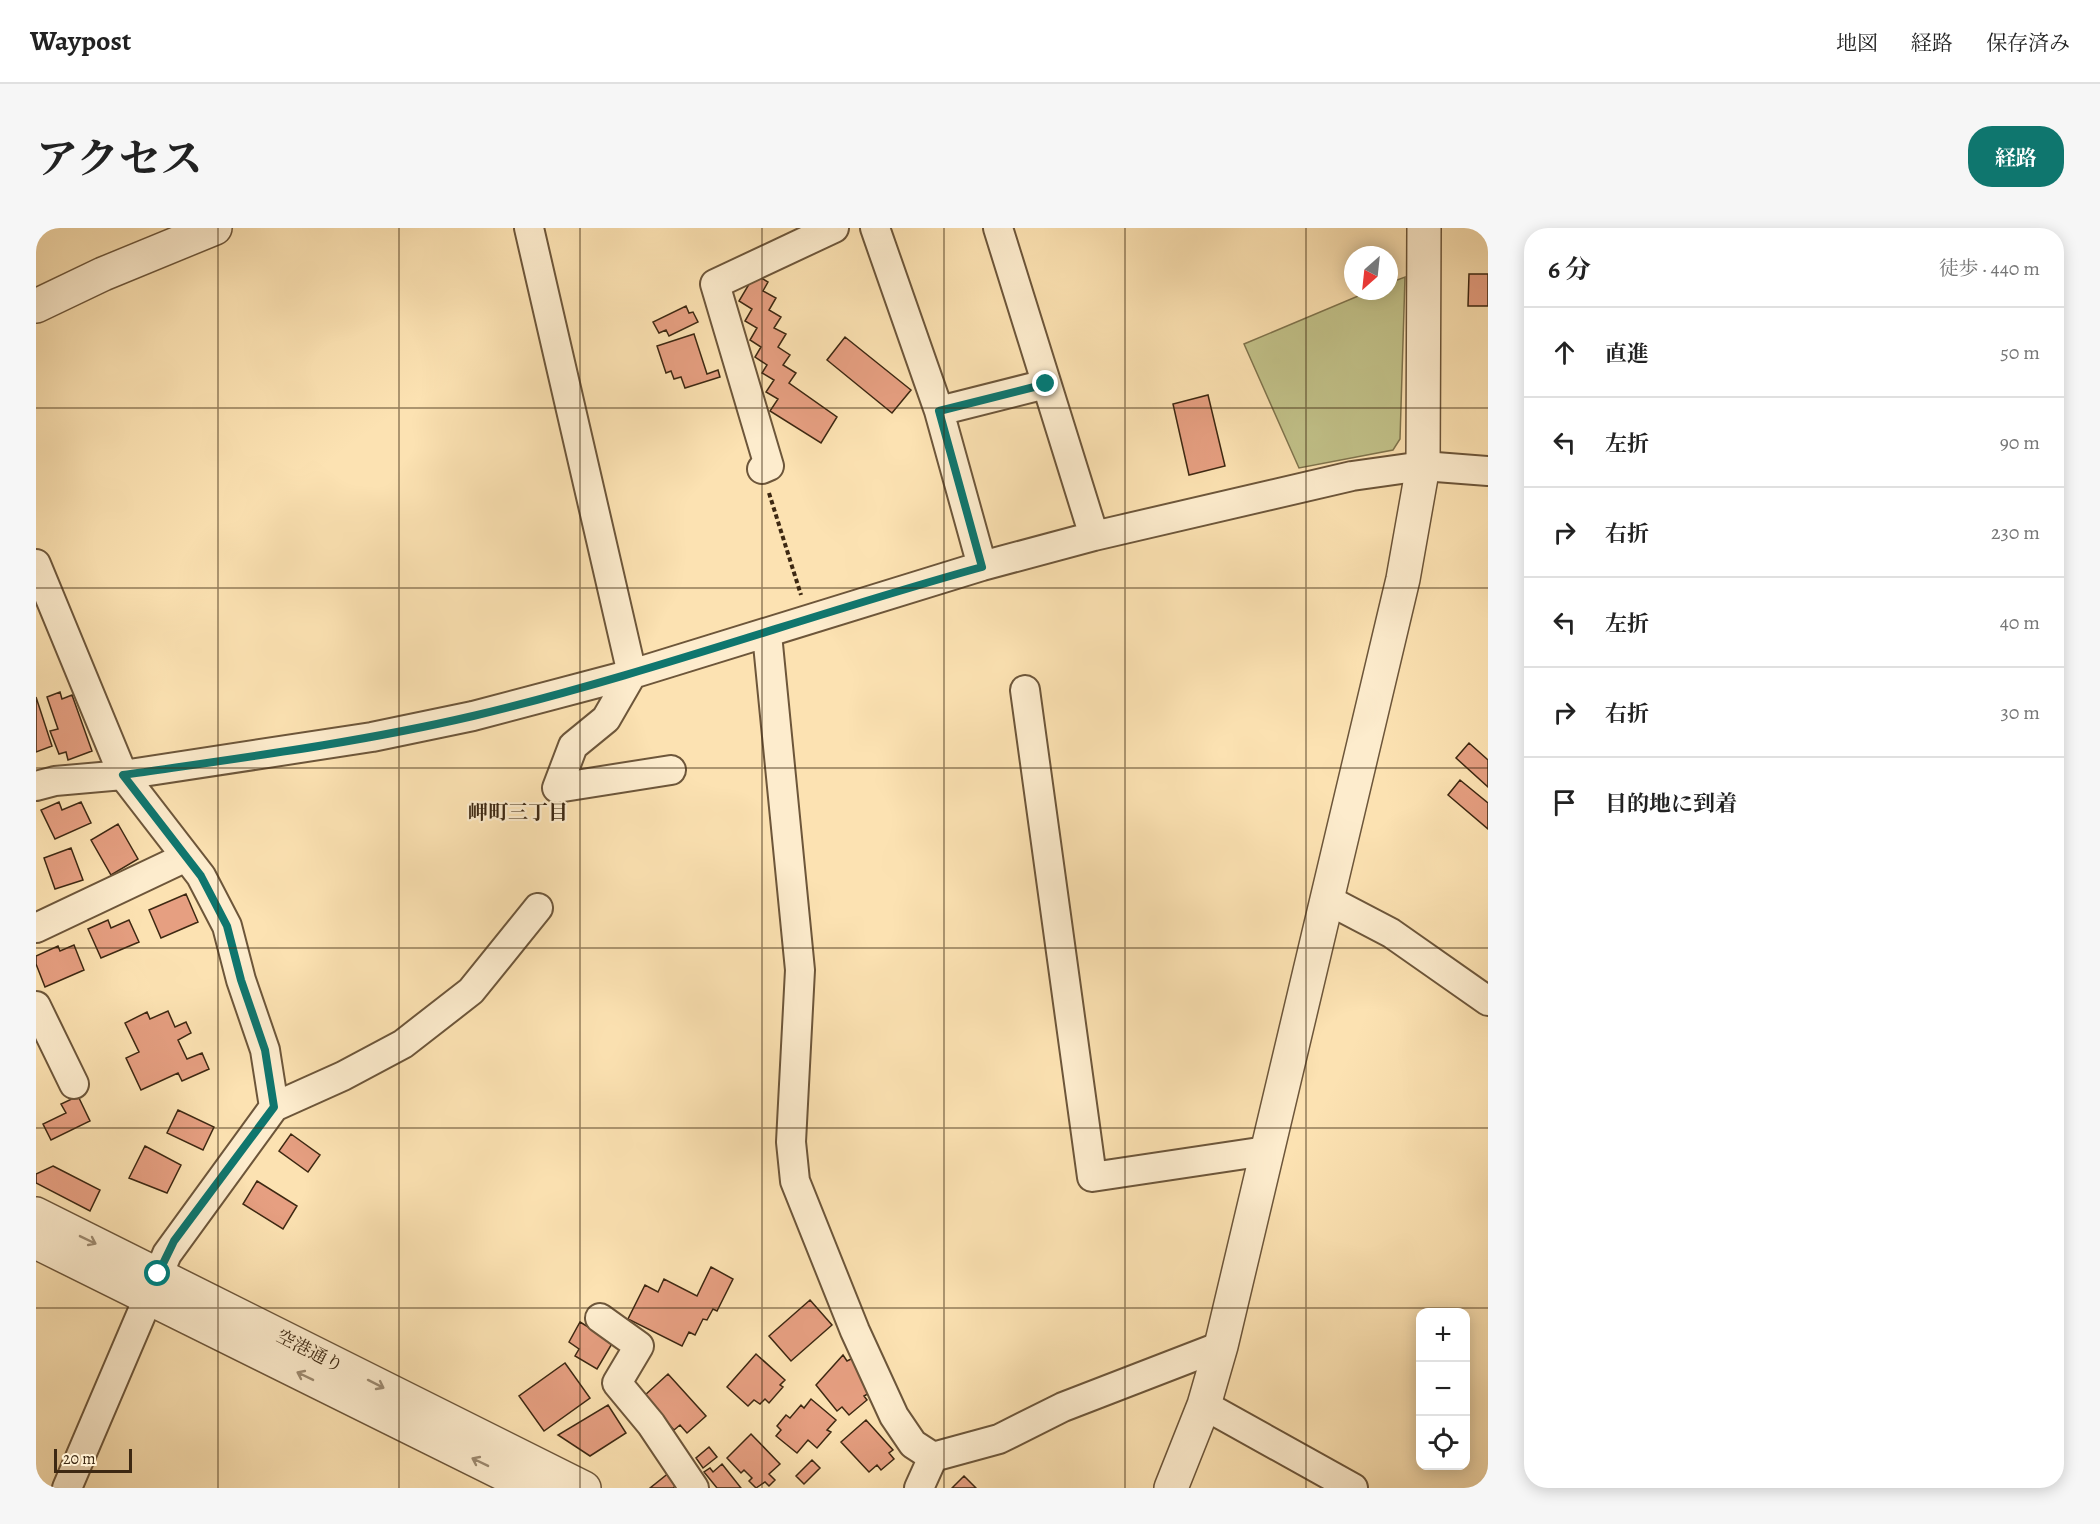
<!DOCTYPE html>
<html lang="ja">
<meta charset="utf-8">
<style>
:root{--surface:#fff;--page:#f6f6f6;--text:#222;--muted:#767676;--line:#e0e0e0;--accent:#0f766e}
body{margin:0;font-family:Alegreya,"Noto Serif JP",serif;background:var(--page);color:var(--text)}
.controls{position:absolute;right:18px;bottom:18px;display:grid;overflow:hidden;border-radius:12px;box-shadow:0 3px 15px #0003}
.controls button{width:54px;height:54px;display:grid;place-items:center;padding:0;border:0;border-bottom:2px solid var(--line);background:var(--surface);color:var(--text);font:30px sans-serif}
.compass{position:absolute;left:1308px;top:18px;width:54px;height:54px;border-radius:50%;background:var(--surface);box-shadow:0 3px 15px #0003;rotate:207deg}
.scale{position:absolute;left:18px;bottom:15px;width:78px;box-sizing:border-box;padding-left:6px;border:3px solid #3d2812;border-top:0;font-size:16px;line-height:21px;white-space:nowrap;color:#3d2812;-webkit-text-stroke:4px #fdeccd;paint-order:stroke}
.stop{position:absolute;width:18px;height:18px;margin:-14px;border:4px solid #0f766e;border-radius:50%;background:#fff}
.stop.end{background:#0f766e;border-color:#fff;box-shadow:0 2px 6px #0008}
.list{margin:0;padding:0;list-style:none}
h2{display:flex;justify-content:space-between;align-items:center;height:78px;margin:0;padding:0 24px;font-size:26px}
h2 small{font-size:20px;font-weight:400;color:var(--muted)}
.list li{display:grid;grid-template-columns:39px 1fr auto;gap:18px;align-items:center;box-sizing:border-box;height:90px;padding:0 24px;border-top:2px solid var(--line)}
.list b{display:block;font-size:22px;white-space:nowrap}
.list em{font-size:20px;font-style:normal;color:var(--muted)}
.icon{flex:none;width:33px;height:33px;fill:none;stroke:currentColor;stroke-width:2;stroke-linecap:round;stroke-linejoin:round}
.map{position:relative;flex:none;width:1452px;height:1260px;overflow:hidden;border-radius:24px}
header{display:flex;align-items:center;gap:36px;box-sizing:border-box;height:84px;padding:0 30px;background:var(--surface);border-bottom:2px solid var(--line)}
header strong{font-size:28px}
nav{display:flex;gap:33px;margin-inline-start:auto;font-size:21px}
.intro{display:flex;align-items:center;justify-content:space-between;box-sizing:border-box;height:144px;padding:0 36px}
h1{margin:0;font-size:42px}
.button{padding:15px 27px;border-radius:24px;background:var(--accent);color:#fff;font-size:21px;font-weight:700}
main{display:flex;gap:36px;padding:0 36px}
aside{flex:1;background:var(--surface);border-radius:24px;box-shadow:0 3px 15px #0003}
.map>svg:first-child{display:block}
.green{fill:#c2c28a;stroke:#80754e;stroke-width:1.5}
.building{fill:#e69f81;stroke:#3d2812;stroke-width:1.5}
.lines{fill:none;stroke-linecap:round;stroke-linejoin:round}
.minor-casing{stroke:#6d563a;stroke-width:32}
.tertiary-casing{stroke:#6d563a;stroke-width:36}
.path{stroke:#3d2812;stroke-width:4;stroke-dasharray:4.5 3;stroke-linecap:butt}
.minor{stroke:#fdeccd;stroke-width:28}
.tertiary{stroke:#fdeccd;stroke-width:33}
.oneway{stroke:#9d8a70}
.route{stroke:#0f766e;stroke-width:8}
.grid{fill:none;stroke:#3d2812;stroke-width:1.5;stroke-opacity:0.55}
.labels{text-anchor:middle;stroke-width:4.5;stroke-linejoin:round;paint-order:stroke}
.street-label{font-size:18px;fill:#3d2812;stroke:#fdeccd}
.neighbourhood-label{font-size:20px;font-weight:bold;fill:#3d2812;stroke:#fdeccd}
</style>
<header>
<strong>Waypost</strong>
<nav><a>地図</a><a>経路</a><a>保存済み</a></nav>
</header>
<div class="intro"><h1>アクセス</h1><a class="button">経路</a></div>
<main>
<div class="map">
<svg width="1452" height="1260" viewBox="0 0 1452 1260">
<rect width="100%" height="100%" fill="#fce2b2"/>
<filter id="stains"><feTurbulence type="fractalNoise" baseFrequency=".00333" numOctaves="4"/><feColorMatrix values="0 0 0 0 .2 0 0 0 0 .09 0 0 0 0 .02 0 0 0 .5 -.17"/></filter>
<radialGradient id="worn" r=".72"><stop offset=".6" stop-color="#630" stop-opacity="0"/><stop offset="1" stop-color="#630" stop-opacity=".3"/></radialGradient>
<path class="green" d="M1369,49L1364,211L1357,222L1263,240L1208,116L1334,63H1353V55Z"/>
<path class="building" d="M719,46L732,54L727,63L740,70L733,82L745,89L738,100L750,106L742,119L754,127L747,137L760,145L753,155L801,189L785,215L734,183L742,171L730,164L738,152L726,145L731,137L719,129L725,119L714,112L721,100L709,93L716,81L703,73Z
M1433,46H1452V78H1432Z
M650,78L653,85L657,84L662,94L633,108L630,102L623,105L617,94Z
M658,106L671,146L682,142L684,149L649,160L645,149L638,151L635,143L630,145L621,118Z
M809,109L875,162L856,185L791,132Z
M1172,167L1189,238L1153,247L1137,176Z
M24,464L26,471L36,467L56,523L32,532L30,524L23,526L14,503L22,501L11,469Z
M0,469L16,518L0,524Z
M1433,515L1452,532V559L1420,530Z
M1424,552L1452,575V601L1412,567Z
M23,574L26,582L45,574L55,595L19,611L5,582Z
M82,596L102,631L75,647L55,612Z
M35,620L47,652L19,661L8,630Z
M150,666L162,694L125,710L113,682Z
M72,692L75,700L93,692L103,714L65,730L52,701Z
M38,717L48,742L9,759L0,736V728L22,718L24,723Z
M132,783L139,799L150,794L155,805L142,812L151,831L166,825L173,841L146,853L142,845L105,862L90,830L103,824L89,795L111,784L114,791Z
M42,868L54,893L15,912L7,896L30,885L25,876Z
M142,882L178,899L167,922L131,905Z
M255,906L284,927L272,944L243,923Z
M109,918L145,937L131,965L93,950Z
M17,938L64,962L54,983L0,955V946Z
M221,953L261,978L247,1001L207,976Z
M675,1039L697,1051L681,1083L677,1081L671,1092L667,1091L659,1107L653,1104L646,1118L592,1091L609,1057L622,1064L628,1051L661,1068Z
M774,1072L796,1097L755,1133L733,1108Z
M544,1094L577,1114L561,1141L539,1128L543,1121L533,1114Z
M720,1126L749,1152L744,1157L747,1159L733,1175L729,1171L724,1176L718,1172L712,1178L691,1159Z
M807,1127L811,1133L817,1130L835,1164L828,1168L831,1172L813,1187L806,1179L801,1183L780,1157Z
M529,1135L554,1170L508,1203L483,1168Z
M632,1146L670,1188L651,1205L644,1197L638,1202L608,1168Z
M775,1171L800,1192L791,1202L795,1204L781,1220L772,1212L761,1225L740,1208L745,1202L741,1198L750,1187L754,1190L765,1177L768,1180Z
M572,1177L590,1205L554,1228L522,1207Z
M830,1192L857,1222L853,1225L858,1231L845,1242L841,1237L833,1244L805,1214Z
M715,1206L744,1236L733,1246L739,1252L733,1258L729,1254L720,1260L713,1253L716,1250L708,1242L705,1245L691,1230Z
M673,1219L681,1229L667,1240L660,1230Z
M776,1232L784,1240L768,1256L760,1248Z
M686,1236L705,1260H681L668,1244L674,1240L677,1244Z
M634,1244L643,1255L637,1260H614Z
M928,1248L940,1260H916Z"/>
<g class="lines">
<g class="minor-casing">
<path id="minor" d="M493,0L596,446L570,491L537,518L521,560L635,542
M839,0L903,183L946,338
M962,0L1058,308
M903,183L1010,156
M726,241L733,238L679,56L798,0
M0,336L87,547L165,648L191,698L205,752L229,822L238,879
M731,406L764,742L755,914L759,953L819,1103L858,1188L877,1216L897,1229L963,1211L1027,1179L1185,1118
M989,462L1056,949L1230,923
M0,558L19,553L87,547L336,509L437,488L596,446L946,338L1058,308L1316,248L1387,238L1452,243
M1290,671L1355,705L1452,773
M0,700L150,629
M0,778L38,856
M564,1090L603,1118L581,1155L615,1196L658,1260
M1168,1177L1317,1260
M31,1260L131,1026L238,879L307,848L367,816L435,763L502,680
M883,1260L897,1229"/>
</g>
<g class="tertiary-casing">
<path id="tertiary" d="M0,78L67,46L179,0
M0,986L548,1260
M0,1014L496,1260
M1135,1260L1168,1177L1185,1118L1367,351L1387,238L1388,0"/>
</g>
<path class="path" d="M733,265L765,367"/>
<use href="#minor" class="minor"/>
<use href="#tertiary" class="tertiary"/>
</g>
<defs><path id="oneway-shaft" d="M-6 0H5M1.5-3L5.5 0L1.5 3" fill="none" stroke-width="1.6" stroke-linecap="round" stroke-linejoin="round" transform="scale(1.5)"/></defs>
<g class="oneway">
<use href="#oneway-shaft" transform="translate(52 1012) rotate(26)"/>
<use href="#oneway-shaft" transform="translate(269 1148) rotate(-154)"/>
<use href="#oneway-shaft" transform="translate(340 1156) rotate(27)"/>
<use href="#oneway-shaft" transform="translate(444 1234) rotate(-154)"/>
</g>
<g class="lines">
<path class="route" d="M122,1046L138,1013L238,879L229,822L205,752L191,698L165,648L87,547C204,530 321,515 437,488C609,447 776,386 946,339L903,183L1010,156"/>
</g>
<path class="grid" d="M182,0V1260M363,0V1260M544,0V1260M726,0V1260M908,0V1260M1089,0V1260M1270,0V1260M0,180H1452M0,360H1452M0,540H1452M0,720H1452M0,900H1452M0,1080H1452"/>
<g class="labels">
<g class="street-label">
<text transform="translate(274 1123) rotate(27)" y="6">空港通り</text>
</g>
<g class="neighbourhood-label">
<text x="482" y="591">岬町三丁目</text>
</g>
</g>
<rect width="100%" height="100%" filter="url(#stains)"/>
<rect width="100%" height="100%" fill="url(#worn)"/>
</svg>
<div class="controls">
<button>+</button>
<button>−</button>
<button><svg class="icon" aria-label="locate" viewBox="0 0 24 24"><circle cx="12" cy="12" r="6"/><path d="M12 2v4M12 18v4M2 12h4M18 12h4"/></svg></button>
</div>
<svg class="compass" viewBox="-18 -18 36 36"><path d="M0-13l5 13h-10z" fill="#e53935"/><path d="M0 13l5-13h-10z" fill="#767676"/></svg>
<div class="scale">20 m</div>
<div class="stop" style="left:122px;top:1046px"></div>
<div class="stop end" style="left:1010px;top:156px"></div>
</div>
<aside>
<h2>6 分<small>徒歩 · 440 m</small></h2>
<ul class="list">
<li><svg class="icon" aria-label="ahead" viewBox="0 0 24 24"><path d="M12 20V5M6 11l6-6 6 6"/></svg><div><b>直進</b></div><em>50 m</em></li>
<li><svg class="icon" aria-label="left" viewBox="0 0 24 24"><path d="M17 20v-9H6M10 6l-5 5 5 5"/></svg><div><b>左折</b></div><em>90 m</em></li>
<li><svg class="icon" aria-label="right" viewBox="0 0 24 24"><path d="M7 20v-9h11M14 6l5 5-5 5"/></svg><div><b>右折</b></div><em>230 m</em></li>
<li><svg class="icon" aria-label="left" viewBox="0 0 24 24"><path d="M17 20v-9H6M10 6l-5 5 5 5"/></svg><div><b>左折</b></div><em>40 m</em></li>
<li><svg class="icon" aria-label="right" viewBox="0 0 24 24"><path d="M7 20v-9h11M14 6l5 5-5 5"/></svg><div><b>右折</b></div><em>30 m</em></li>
<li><svg class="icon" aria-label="arrive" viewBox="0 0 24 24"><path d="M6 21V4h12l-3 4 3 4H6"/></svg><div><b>目的地に到着</b></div></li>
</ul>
</aside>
</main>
